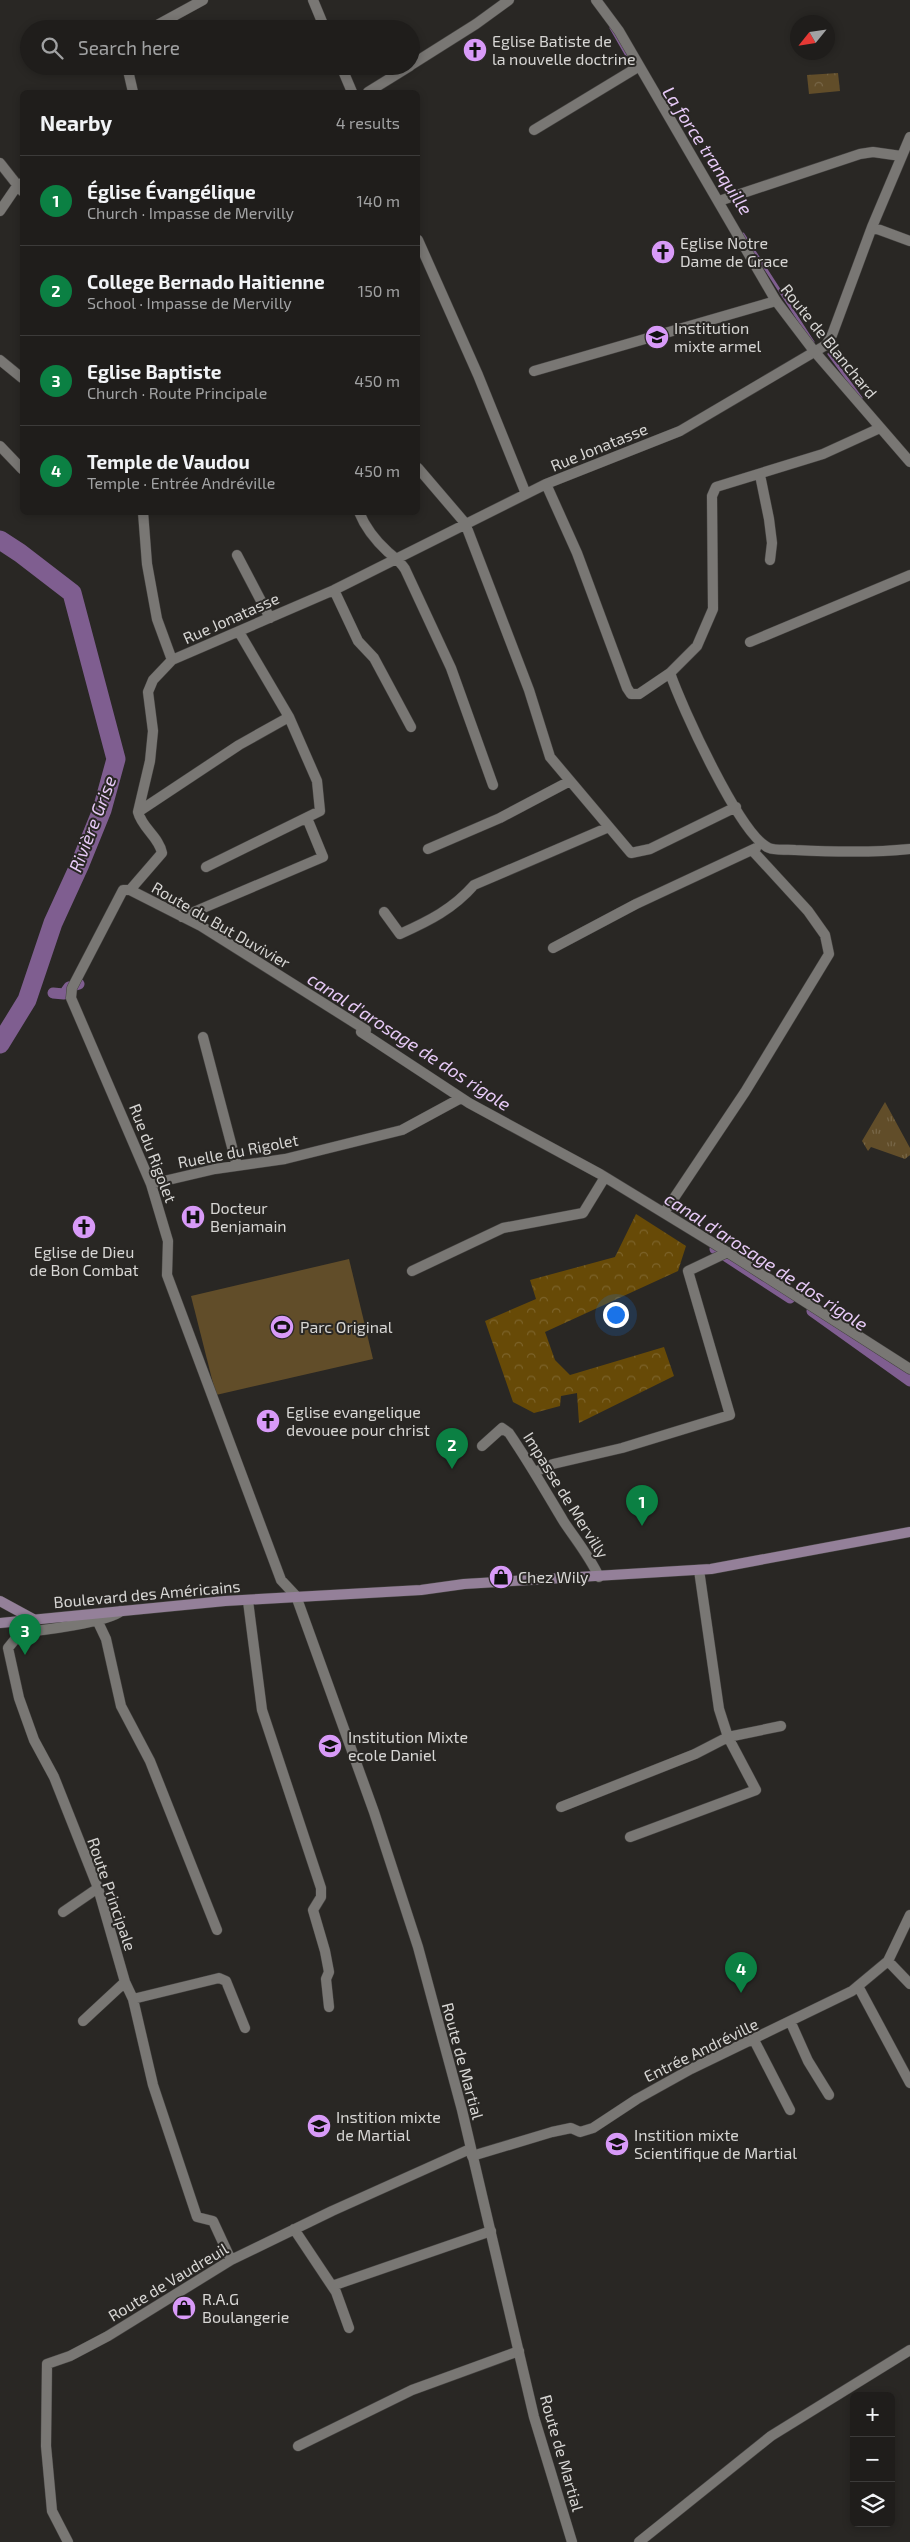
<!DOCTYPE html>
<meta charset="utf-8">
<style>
:root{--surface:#1f1d1b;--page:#2c2a28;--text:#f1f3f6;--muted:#a1a2a3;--line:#3c3b3a;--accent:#0b8043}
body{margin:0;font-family:"Exo 2",sans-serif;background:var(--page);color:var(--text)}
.controls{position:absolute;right:15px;bottom:15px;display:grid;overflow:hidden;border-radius:8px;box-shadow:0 2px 8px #0003}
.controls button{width:45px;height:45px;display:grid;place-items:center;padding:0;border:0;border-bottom:1px solid var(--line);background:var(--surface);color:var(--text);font:25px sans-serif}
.compass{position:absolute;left:790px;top:15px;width:45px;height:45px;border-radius:50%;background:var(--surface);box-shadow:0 2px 8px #0003;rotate:240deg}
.you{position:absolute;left:615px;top:1314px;width:18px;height:18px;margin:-12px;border:4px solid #fff;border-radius:50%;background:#1a73e8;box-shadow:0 0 0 8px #1a73e833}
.badge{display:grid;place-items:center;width:32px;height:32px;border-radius:50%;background:var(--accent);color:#fff;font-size:16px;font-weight:700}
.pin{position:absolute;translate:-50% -41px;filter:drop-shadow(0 1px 2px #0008)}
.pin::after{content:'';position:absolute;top:26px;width:18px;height:15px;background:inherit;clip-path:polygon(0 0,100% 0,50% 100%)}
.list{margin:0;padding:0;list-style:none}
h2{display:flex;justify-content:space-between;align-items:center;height:65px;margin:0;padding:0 20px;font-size:21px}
h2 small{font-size:16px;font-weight:400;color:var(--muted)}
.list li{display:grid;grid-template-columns:32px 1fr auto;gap:15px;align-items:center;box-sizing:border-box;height:90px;padding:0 20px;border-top:1px solid var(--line)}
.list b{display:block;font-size:19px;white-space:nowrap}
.list p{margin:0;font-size:16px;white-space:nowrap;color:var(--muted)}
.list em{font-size:16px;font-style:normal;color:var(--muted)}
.icon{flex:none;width:28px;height:28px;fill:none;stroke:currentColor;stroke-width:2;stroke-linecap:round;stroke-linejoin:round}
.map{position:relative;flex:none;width:910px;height:2542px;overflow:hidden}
.search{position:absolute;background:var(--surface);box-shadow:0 2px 8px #0003;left:20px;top:20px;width:400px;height:55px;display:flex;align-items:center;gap:12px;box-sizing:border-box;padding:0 18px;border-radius:28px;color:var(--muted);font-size:19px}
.panel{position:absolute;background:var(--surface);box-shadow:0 2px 8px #0003;left:20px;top:90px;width:400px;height:425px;border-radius:8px}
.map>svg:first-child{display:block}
.grass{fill:url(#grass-tufts)}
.forest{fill:url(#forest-crowns)}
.park{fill:url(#park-crowns)}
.pitch{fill:#614d29}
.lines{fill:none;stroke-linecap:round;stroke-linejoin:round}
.stream{stroke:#7f5e90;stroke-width:3}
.canal{stroke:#7f5e90;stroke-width:11}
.river{stroke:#7f5e90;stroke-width:19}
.minor-casing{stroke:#454341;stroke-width:11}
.tertiary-casing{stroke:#454341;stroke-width:11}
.secondary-casing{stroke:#454341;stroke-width:11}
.minor{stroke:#797774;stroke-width:10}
.tertiary{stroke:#797774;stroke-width:10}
.secondary{stroke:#948099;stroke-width:10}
.labels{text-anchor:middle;stroke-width:4;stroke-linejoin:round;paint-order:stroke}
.poi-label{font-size:16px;fill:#d7d6d4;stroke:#292724;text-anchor:start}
.street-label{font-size:16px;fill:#d7d6d4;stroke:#292724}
.water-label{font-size:18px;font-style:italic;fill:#e8cbf8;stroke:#292724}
</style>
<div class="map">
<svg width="910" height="2542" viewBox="0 0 910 2542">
<defs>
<pattern id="grass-tufts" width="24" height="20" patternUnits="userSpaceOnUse" patternTransform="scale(1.25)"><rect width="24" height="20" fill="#614d29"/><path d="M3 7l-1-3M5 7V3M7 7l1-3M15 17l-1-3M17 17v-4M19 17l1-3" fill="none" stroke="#776647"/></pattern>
<pattern id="forest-crowns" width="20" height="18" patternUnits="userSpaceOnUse" patternTransform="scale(1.25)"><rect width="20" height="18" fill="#674a07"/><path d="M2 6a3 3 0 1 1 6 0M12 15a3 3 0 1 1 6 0" fill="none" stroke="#7c632a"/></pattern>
<pattern id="park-crowns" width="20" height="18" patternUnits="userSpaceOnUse" patternTransform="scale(1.25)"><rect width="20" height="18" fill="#614d29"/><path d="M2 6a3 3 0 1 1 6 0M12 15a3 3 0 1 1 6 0" fill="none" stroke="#776647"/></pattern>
</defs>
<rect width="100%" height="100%" fill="#292724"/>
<path class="grass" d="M885,1102L910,1148V1155L905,1159L871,1147L868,1151L862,1141Z"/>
<path class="forest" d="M636,1214L686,1246L678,1271L545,1332L555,1360L570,1375L664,1347L674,1376L579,1423L577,1393L561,1396L560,1406L534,1413L513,1402L485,1321L536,1299L530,1280L615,1257Z"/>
<path class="park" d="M838,73L840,91L809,94L807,75Z"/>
<path class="pitch" d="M349,1259L373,1359L216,1395L191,1296Z"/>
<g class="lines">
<path class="stream" d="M611,28L634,68
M743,234L813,342
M829,354L861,398"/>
<path class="canal" d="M53,993L64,994L69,987L79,984
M715,1249L790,1298
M812,1311L910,1381"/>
<path class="river" d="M0,540L20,553L72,593L116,759L102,810L80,864L53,923L27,1000L0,1044"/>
<g class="minor-casing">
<path id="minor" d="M313,0L325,29
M150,29L203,0
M411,65L476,24L509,0
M127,66L133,92
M341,66L352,92
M368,92L410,66
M534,130L638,67
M0,163L22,191
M719,201L860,154L873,152L901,156
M0,211L17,186L22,183
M872,227L910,241
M418,240L478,375L526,494
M0,360L22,378
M534,371L776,301
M880,428L823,454L716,487L712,496L713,609L697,646L670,673C681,705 740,836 769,848C776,851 788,849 795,850C834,852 872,853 910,849
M0,446L22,469
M418,468L465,523L529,690L550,757L631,853L650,849L736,807
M760,475L769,519L772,543L770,560
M546,484L577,553L627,688L631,694H639L670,673
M359,512C365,527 376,541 388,552C395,558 400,561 405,569L451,668L493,785
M237,555L270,618
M334,590L358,641L374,658L411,727
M750,642L910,575
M172,660L334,590L546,484L680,431L826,345L832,335L872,227L910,137
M138,812L239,745L289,717
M428,849L500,818L570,781
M206,867L320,811L317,781L289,717L239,632
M130,890L162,853C159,837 142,828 138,812L150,761L153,731L148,692L153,680L172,660L157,619L147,564L143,512
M384,912L400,934C429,921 453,909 474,885L609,827
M182,917L323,857L307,818
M553,948L636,904L756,848
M203,1037L237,1166
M151,1184L215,1169L285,1159L402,1130L461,1098
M664,1213L745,1092L829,954L825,935L808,911L752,850
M412,1271L503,1228L583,1213L605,1177
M482,1446L502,1428L509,1433C529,1462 546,1492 564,1522C576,1540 590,1557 599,1577
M535,1472L553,1464L622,1448L730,1415L688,1271L728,1252
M296,1596L281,1580L167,1275L168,1241L151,1184L71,998L72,988L123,890H130L201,926L366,1030L361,1032L469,1103L600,1174L713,1243L910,1369
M248,1601L262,1710L321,1888V1897L313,1910L325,1951L329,1972L326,1979L329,2007
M121,1611C109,1622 40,1631 21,1632L8,1648L19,1698L34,1740L54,1777L98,1888L125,1982L133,1999L153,2085L197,2217L213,2221L231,2260
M97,1620L106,1639L121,1706L150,1761L217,1930
M561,1807L695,1754L728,1737L781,1726
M630,1837L756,1790L728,1737L719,1709L699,1570
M63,1912L98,1888
M888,1961L910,1984
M858,1986L910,2083
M133,1999L219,1978L226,1981L245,2028
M83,2021L125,1982
M791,2023L808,2061L829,2095
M754,2040L790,2110
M472,2156L552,2132L571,2128L580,2132L593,2128L637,2099L691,2069L852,1991L888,1961L910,1915
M294,2229L336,2292L349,2328
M332,2286L491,2231
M298,2446L412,2390L519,2351
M68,2542L52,2511L46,2446L47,2364L70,2356L108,2336L231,2260L332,2211L470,2149
M639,2542L771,2436L910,2350"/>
</g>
<g class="tertiary-casing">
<path id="tertiary" d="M596,0L619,31L776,301L814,351L910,462
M296,1596L374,1812L418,1947L462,2110L534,2417L572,2542"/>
</g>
<g class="secondary-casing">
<path id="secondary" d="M0,1601L33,1619
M0,1623L225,1601L421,1590L464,1584L711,1569L910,1532"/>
</g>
<use href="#minor" class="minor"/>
<use href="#tertiary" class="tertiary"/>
<use href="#secondary" class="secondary"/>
</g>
<defs>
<g id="church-disc" transform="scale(1.25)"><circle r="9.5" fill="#d89af8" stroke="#292724"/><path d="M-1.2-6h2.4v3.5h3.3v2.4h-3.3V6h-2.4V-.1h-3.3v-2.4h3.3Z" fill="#111"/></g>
<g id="school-disc" transform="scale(1.25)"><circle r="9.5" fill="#d89af8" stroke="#292724"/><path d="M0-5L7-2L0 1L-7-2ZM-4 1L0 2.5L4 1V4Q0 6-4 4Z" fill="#111"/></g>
<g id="hospital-disc" transform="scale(1.25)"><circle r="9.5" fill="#d89af8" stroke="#292724"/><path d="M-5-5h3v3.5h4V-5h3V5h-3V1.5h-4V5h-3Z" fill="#111"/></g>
<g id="stadium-disc" transform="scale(1.25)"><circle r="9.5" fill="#d89af8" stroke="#292724"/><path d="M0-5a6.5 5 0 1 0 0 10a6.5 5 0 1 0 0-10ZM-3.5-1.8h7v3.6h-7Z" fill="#111"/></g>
<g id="shop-disc" transform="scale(1.25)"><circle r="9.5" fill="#d89af8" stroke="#292724"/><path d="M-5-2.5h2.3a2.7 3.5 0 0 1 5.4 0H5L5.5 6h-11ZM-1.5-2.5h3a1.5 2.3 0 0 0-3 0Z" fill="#111"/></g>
</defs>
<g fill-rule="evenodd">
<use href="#church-disc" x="475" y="50"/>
<use href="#church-disc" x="663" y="252"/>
<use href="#school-disc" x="657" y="337"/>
<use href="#hospital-disc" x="193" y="1217"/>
<use href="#church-disc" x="84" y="1227"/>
<use href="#stadium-disc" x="282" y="1327"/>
<use href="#church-disc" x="268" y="1421"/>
<use href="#shop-disc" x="501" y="1577"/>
<use href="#school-disc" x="330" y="1746"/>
<use href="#school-disc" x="319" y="2126"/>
<use href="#school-disc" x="617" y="2144"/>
<use href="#shop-disc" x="184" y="2308"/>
</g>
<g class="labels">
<g class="poi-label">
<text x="492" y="47">Eglise Batiste de<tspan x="492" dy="18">la nouvelle doctrine</tspan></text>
<text x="680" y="249">Eglise Notre<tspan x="680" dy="18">Dame de Grace</tspan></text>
<text x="674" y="334">Institution<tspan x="674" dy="18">mixte armel</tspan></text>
<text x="210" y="1214">Docteur<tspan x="210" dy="18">Benjamain</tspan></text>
<text x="84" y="1258" text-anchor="middle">Eglise de Dieu<tspan x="84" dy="18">de Bon Combat</tspan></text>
<text x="300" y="1333">Parc Original</text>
<text x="286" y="1418">Eglise evangelique<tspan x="286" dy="18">devouee pour christ</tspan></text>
<text x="518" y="1583">Chez Wily</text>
<text x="348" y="1743">Institution Mixte<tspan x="348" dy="18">ecole Daniel</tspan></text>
<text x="336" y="2123">Instition mixte<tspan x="336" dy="18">de Martial</tspan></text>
<text x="634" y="2141">Instition mixte<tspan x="634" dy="18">Scientifique de Martial</tspan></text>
<text x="202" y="2305">R.A.G<tspan x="202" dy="18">Boulangerie</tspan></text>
</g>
<g class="street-label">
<text transform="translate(829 341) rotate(51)" y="6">Route de Blanchard</text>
<text transform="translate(599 447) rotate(-22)" y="6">Rue Jonatasse</text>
<text transform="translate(231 618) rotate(-24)" y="6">Rue Jonatasse</text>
<text transform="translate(221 925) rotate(30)" y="6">Route du But Duvivier</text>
<text transform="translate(238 1151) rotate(-11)" y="6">Ruelle du Rigolet</text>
<text transform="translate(153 1153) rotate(69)" y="6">Rue du Rigolet</text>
<text transform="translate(566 1495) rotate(58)" y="6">Impasse de Mervilly</text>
<text transform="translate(147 1594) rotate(-5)" y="6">Boulevard des Américains</text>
<text transform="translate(112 1894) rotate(71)" y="6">Route Principale</text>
<text transform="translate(701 2050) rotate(-26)" y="6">Entrée Andréville</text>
<text transform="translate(463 2061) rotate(75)" y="6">Route de Martial</text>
<text transform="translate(168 2282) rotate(-31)" y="6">Route de Vaudreuil</text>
<text transform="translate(562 2453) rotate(74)" y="6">Route de Martial</text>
</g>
<g class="water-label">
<text transform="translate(707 151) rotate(57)" y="6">La force tranquille</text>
<text transform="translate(93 824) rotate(-69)" y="6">Rivière Grise</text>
<text transform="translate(409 1042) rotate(33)" y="6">canal d'arosage de dos rigole</text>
<text transform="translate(766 1262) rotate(33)" y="6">canal d'arosage de dos rigole</text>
</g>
</g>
</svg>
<div class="controls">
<button>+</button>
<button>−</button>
<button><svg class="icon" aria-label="layers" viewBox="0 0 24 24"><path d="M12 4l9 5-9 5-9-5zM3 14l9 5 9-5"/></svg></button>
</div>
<svg class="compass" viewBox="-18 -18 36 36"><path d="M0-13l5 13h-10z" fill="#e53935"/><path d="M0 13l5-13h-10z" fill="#a1a2a3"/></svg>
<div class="you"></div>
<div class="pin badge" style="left:642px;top:1526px">1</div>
<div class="pin badge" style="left:452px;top:1469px">2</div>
<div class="pin badge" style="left:25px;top:1655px">3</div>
<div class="pin badge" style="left:741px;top:1993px">4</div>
<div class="search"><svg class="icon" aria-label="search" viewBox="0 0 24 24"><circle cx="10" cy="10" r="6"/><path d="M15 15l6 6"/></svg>Search here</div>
<section class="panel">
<h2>Nearby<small>4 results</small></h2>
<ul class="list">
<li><span class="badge">1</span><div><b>Église Évangélique</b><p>Church · Impasse de Mervilly</p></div><em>140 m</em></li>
<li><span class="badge">2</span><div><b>College Bernado Haitienne</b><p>School · Impasse de Mervilly</p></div><em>150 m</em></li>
<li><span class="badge">3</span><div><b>Eglise Baptiste</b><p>Church · Route Principale</p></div><em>450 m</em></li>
<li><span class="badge">4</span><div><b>Temple de Vaudou</b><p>Temple · Entrée Andréville</p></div><em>450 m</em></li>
</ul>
</section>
</div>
